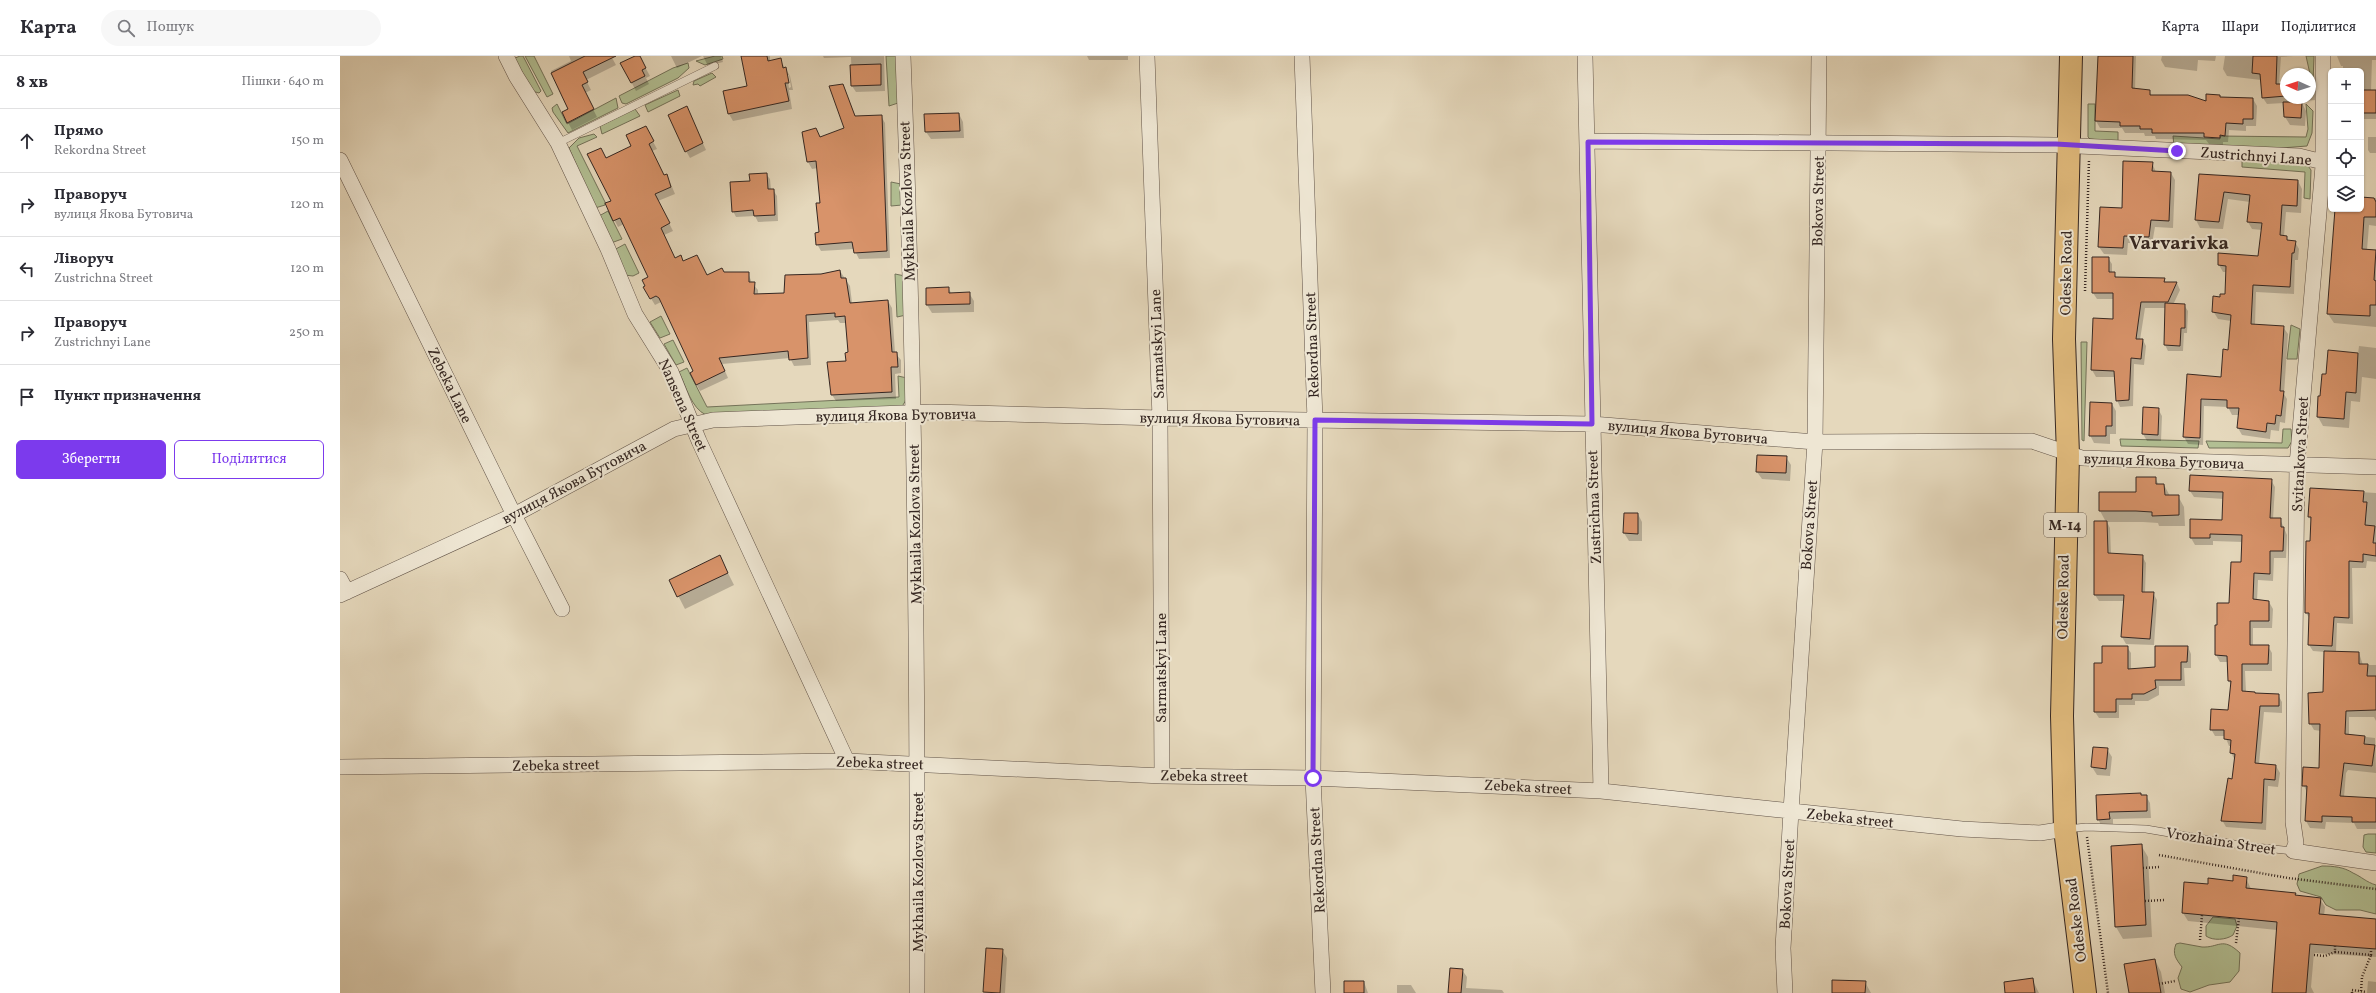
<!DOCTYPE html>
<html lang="uk">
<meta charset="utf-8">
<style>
:root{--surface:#fff;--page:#f7f7f7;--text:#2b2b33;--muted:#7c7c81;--line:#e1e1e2;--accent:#7c3aed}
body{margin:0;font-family:Vollkorn,serif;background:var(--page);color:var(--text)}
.controls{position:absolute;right:12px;top:12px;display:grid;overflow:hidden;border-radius:6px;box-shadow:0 1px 3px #0004}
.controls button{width:36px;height:36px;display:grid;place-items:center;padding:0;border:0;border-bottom:1px solid var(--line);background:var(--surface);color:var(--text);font:20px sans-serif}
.compass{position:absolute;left:1940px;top:12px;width:36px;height:36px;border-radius:50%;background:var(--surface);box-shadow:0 1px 3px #0004;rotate:273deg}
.stop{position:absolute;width:12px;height:12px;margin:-9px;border:3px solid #7c3aed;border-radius:50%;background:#fff}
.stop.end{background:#7c3aed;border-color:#fff;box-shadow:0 1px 4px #0008}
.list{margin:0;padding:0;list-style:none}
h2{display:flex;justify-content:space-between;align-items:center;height:52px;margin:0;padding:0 16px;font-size:17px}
h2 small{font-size:13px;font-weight:400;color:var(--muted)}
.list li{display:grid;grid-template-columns:26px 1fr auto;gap:12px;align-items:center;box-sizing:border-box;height:64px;padding:0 16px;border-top:1px solid var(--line)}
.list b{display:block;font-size:15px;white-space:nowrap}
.list p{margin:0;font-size:13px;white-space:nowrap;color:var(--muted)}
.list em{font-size:13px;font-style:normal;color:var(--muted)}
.actions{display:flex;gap:8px;padding:12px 16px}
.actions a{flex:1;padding:9px 0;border:1px solid var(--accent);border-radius:6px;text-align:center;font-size:14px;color:var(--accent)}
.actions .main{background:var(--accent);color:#fff}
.icon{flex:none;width:22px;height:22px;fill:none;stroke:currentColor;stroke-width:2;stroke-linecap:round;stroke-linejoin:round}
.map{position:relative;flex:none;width:2036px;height:937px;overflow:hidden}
header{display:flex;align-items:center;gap:24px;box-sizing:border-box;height:56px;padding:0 20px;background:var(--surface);border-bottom:1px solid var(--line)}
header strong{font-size:19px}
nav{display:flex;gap:22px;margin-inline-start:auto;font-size:14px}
.search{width:280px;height:36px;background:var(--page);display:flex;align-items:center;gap:10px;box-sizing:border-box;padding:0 14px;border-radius:22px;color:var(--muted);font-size:15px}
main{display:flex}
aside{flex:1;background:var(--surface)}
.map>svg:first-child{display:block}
.green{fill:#b2bf93;stroke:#74735a}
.shadow{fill:#0003;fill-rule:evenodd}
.building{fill:#d8936a;stroke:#352722}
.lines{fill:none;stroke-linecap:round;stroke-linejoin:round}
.lane-casing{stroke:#615348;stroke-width:8}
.street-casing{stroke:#615348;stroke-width:16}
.highway-casing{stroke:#352722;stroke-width:24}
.path{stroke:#352722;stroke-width:2.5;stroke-dasharray:1 2;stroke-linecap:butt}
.lane{stroke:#eee6d3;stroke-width:7}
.street{stroke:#eee6d3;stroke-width:15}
.highway{stroke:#e2bc7e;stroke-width:22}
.route{stroke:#7c3aed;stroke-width:5}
.labels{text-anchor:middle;stroke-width:4;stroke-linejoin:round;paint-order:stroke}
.shield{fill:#eee6d3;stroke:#6c6057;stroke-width:1}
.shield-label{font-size:14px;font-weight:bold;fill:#352722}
.street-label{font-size:15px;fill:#352722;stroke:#eee6d3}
.district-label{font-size:19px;font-weight:bold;fill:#352722;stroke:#eee6d3}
</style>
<header>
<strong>Карта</strong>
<div class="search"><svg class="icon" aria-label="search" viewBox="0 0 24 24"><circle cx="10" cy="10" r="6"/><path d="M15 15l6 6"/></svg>Пошук</div>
<nav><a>Карта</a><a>Шари</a><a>Поділитися</a></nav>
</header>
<main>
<aside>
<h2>8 хв<small>Пішки · 640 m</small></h2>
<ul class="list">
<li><svg class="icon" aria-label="ahead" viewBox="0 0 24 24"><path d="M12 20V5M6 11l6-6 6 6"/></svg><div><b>Прямо</b><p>Rekordna Street</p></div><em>150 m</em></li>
<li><svg class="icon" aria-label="right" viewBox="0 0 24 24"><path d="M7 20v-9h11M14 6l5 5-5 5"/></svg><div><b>Праворуч</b><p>вулиця Якова Бутовича</p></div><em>120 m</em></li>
<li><svg class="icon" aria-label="left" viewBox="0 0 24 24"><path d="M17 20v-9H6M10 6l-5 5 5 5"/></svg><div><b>Ліворуч</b><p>Zustrichna Street</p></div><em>120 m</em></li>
<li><svg class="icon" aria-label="right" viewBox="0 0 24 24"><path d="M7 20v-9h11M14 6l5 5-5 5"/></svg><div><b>Праворуч</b><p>Zustrichnyi Lane</p></div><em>250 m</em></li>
<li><svg class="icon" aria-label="arrive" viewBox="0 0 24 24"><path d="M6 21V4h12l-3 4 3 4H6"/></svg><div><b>Пункт призначення</b></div></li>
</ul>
<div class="actions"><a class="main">Зберегти</a><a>Поділитися</a></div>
</aside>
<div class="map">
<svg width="2036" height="937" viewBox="0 0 2036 937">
<rect width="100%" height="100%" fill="#e5d8bc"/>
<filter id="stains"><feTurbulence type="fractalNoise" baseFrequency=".005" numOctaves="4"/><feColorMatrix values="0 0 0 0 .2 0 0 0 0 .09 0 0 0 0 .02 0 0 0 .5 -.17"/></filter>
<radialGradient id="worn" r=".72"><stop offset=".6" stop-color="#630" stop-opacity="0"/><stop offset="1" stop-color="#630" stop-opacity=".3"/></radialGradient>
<path class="green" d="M180,0H183L201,35L199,37L192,35L173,3Z
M185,0H194L213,38L207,41Z
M375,0H382L383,3L365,9L356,5Z
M546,0H557L558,47L549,50Z
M1966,0H1974L1973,27L1970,39V18Z
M348,7L349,12L338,22L286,48L282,47L279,40L333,12Z
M372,17L376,21L360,30L358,28L353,29L354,25Z
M338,34L340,40L308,56L305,49Z
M276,42L278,52L228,77L213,56L212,52L217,48L227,68Z
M1748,48H1755V75L1778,76V86L1750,83L1748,81Z
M1966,48L1973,55L1972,77L1967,90L1929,93L1834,90L1833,80L1880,83V80L1966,81L1968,73Z
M295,53L300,60L262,78L260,70Z
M254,78L257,81L237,90L265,146V149L255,152L229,92L239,82Z
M1902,103L1966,107L1971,114L1970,143L1964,142L1965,116L1902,111Z
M551,126L561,128L562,149L551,150Z
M268,155L282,183L271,187L259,160Z
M285,188L299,217L293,220L284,219L274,194Z
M555,218L565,220L566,259L557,261Z
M321,260L330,278L320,282L310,266Z
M1951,269L1960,273L1957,303H1947Z
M333,284L344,306L336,309L324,288Z
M1741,286H1747L1744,385L1742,384Z
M347,312L367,351L559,341L558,320L567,322C567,332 569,345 560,352L366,359C351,352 346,330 339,316Z
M1943,373H1951L1952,385L1948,392H1869L1866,385L1942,387Z
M1780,383L1859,385L1858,392L1781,390Z
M2028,778H2036V797L2026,796L2023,791L2024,779Z
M1982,810C1993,810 2004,811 2013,817C2022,821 2026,826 2036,829V858L2020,854H1996L1986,849L1981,841L1960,835L1957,828L1959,818Z
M1873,861L1895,863L1897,870L1893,879C1886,884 1873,885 1866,880V870Z
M1840,887C1847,888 1855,890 1862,891C1879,892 1882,880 1900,897L1899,915L1890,926L1869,929L1850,936L1841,933L1838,922L1842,911C1836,903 1832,898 1836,888Z"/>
<path class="shadow" d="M229,0H271L276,9L246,24L251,34L245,37L257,61L232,74L223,57L229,53L211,15L231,5Z
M299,0L310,20L306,22L309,28L296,35L282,8Z
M331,0H362L337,12Z
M363,0H381L383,6L368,10Z
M412,0H430V6L440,4L450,20L453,34H449L452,53L393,65L389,58L384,36L408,31ZM447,19H449L451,31L449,32Z
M483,0H544L545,35L516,36L512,30L511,1L484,2Z
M747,0H788V4H749Z
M1758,0H1796L1795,34L1809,35L1812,40L1867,47L1879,40L1881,42L1913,43L1917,50L1916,70H1906V75L1889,74L1888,86H1883V89L1869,88L1866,84L1816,83L1815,80H1805L1804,77H1785L1782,72H1760L1756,65Z
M1822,0H1876L1875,5L1858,4L1857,15L1825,11L1821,4Z
M1885,0H1954L1941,1L1939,29L1946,30V42H1970V31H1973L1977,38V44L1961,45L1966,55L1965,70L1950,69L1945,61L1944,47L1927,48L1923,42L1921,24L1887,20L1883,13Z
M1997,0H2036V4H2032L2031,35L2036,36V63H2021V15H2003V10H2001Z
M502,29L516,61L541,60L545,67L550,202L519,203L514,193L481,195L477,188L481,177L478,112L472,113L468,106L463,76L476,74L480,82L505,73Z
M350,58L366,94L350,102L346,95Z
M619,58L623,66L624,82L591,83L586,76Z
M309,78L317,93L312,95L324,120L326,119L330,126L335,138L318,145L333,175L324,179L335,203L341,201L344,206L367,220L383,217H408L412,227L418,234V239L445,238L481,219L500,215L510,230L512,247L548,245L552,252L555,297L561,304V317L555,318L556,343L496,345L492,339L509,297L507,267H500L498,264L469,266L471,309L454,310L450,302L382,308L388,322L360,335L356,328L355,316L323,248L321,246L315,249L304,231L310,221L284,168L278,171L266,148L272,145L266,103L292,90Z
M2028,81H2036V97H2030L2028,94Z
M1812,107L1816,116L1831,117L1835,124L1833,172L1815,171L1812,188L1788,187L1787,199L1764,198L1759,191Z
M426,118L430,123L431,134H433L437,140L438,165L418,166L415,160L396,161L393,155L411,126Z
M1859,119L1958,125L1962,133L1961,157L1946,156L1944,180L1949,185L1955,186L1959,193L1958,204H1955L1954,238L1916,236L1915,269L1943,271L1948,278L1944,338L1947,343L1945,367L1940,366L1939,375L1931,374L1930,383L1902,379L1898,372L1899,359H1892L1888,351L1864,350L1863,389L1848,388L1844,381L1848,319L1882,322L1889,295L1891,265L1878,263L1873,255L1881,242L1886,239L1887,216H1883L1879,209L1919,201L1922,174L1912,173L1908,166L1910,146L1888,143L1883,173L1860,172L1856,164Z
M2021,141L2036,142V170L2029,169L2027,194L2036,195V271L1994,267L1988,258L1996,153H2021Z
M1768,202L1772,208V217L1777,222L1824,223L1826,227H1837L1840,234L1833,249H1844L1848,255L1847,277H1844L1843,295H1828L1825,289L1826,252H1805L1800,284H1803L1806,290L1804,309L1794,308L1793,350L1780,351L1777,344L1776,321H1756L1752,314L1754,263L1774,264V243H1757L1753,237Z
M608,232L612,238L629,237L634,245V256L592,257L587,249V233Z
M2019,290L2036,292V323L2022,321L2020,346L2011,345L2009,372L1983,370L1978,361L1987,319L1989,295L2018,298Z
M1772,348L1776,355V378H1770V388L1754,387L1750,379Z
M1818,353L1822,360L1821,385H1807L1803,378Z
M1446,401L1451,409L1450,425L1422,423L1417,416Z
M1815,422L1819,429H1824L1830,440H1838L1844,451L1845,470H1819L1818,467L1803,466H1767L1770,472L1771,498L1802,500L1806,507L1805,537H1813L1817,544L1814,589L1786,588L1782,581L1784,545H1759L1755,539L1766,466L1760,455L1797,437Z
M1931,424L1935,431L1933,463H1940L1947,479L1946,502H1934L1933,525L1918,524L1917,545L1929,546L1933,553L1932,572H1913V590H1928L1932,597V615H1905L1906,636L1915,638L1938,639L1942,646V657L1924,656L1919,708L1936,710L1940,717L1938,731L1928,730L1926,774L1886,771L1882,764L1893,724L1895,704L1891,697V690H1889L1885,680H1875L1871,673L1889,655L1891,629L1889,625L1888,606H1880L1876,599L1878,570L1890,548L1902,507L1903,486L1873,485V489H1855L1851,482L1883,465L1884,443L1854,441L1850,435Z
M1971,433L2036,437V506L2027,505L2026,512H2012L2013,568L1997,567L1996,596L2019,597L2023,609H2036V665L2034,661H2009V679L2035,682L2036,717L2008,714L2006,717L2004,741L2036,743V773H2017L2014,767L1986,766L1985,773L1970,772L1966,765L1967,736L1964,730L1980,713L1981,675L1974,674L1970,667L1984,637L1985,596L1973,595L1969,589L1970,563L1966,557L1972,466L1969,461Z
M1298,458L1302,466V485H1289L1284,477Z
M380,501L394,529L345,553L330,524Z
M1787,591L1791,597V614L1816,612L1848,591L1851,598V612H1844L1845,630H1819V639L1808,645H1795V649H1779V662H1759L1755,656L1763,608Z
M1767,693L1772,701L1770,720L1757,719L1752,711Z
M1800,738L1802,740H1806L1810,747L1811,762L1773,763V770L1762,771L1758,763L1757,739Z
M1801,789L1808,801L1812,881L1783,883L1776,871Z
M1906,822L1911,833L1955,838L1957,840L1980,843L1985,851L1984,860L2036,864V901L1974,897L1971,931L1974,937H1932L1937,874L1848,865L1843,857L1869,829Z
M662,894L667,902L665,937H644Z
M1815,904L1821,916L1825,937H1790Z
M1122,914L1127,921L1126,932L1162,934L1164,937H1109Z
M1692,923L1699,937H1666Z
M2028,925L2036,926V937H2027Z
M1024,926L1028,937H1005Z
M1525,926L1531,937H1493Z
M1057,929H1071L1076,937H1057Z"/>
<path class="building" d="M245,0H276L243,16L248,26L242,29L254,53L227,67L222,56L228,53L211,17Z
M295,0H300L306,12L302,14L305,20L291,27L280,7Z
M401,0H427L428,5L441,2L443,12L446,11L449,27H445L449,45L388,58L383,35L407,30Z
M1758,0H1793L1792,32L1810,34V39H1848L1866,45V38L1880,39V41L1913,42V63H1903V68L1886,67L1885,80L1880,79V82L1864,81V77H1812V73H1800V70H1780V66L1755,65Z
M1913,0H1937L1936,28H1946V40L1922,42L1920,18L1912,17Z
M541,8V29L511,30L510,9Z
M503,28L515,60L542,59L547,195L514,197L512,186L476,189L475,177L479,176L476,147H480L476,105L467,106L462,76L476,72L480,81L504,72L489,30Z
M2021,34H2036V57H2021Z
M1943,46H1962L1961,62L1944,61Z
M347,50L363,87L345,96L328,59Z
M619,57L620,75L585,76L584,58Z
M306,70L314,85L309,88L324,119L327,118L331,131L315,138L330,167L321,172L335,202L341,199L343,205L357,199L367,219L382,212L384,216H409V226H415L414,238L444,237L445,219L481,218L500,214L501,222H506L510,247L548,244L552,296H557L558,311H551L552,336L491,339L487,306L506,305L505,297L508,296L505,260L495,261V257L466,259L468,302L449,304L448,295L379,302L385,315L356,329L350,317L353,315L319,242L316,240L310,243L303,231L305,230L302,224L308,221L280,162L273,165L265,147L271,145L247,98L261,92L266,102L291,90L286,79Z
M1783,105L1813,106L1812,115L1831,116L1829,165L1811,164L1809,181L1784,180L1783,192L1758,191L1760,151L1782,152Z
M427,117L428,133H434L435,159L414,160L413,154L392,156L390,126L410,125L409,118Z
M1859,118L1958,124L1957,150L1942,149L1940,179L1947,180V184L1956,185L1954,197H1952L1950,231L1913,229L1911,268L1944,270L1940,335H1944L1941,360L1936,359L1935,368L1927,367L1926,376L1897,372L1899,352H1887V344L1861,343L1860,382L1843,381L1847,318L1881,321L1883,293L1888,294L1891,259L1872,256L1873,240L1880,241V238H1885L1886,210L1878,209V197L1918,200L1922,167L1907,166L1910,139L1884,136L1879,166L1855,164Z
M2021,141L2034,142L2036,146V161H2024L2022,193L2036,194L2034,224L2036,225V249H2030V260L1987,258L1995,153H2021Z
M1752,201H1769V216H1775V221L1825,222L1824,226H1837L1828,246H1801L1796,283H1803L1801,303L1791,302L1789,344L1776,345L1774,315L1751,314L1753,262L1773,263V237H1752Z
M609,231V237L630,236V248L586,249V232Z
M1825,247L1845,248V272H1841L1840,290L1824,289Z
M1988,294L2018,297L2016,337L2006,336L2004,363L1977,361L1978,340H1980L1982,318H1986Z
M1750,346L1772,347V370H1766V380H1749Z
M1803,351L1819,352L1818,379L1802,378Z
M1417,399L1447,400L1446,417L1416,416Z
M1850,419L1932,423L1930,462H1941V471H1944L1943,495H1930V518L1914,517L1913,543L1929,545V565H1910V589H1929L1928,608H1902V635L1915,636V637L1939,638V650H1920L1915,707L1936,709L1935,724L1924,723L1922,767L1881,765L1888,722L1892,723L1895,698L1890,697L1891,684L1884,683V674H1870L1871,653L1888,654L1891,625H1888L1887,600L1875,599V569H1877V547H1889L1891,506H1901L1902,479L1870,478V482H1850V463L1882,464L1883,436L1849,435Z
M1796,421H1816V428H1824L1825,439H1839V459L1812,460V456L1796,455H1759V436H1796Z
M1970,432L2024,435L2023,446H2027L2025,469L2035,470L2033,487H2036V500L2023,498V506L2009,505V562L1994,561L1992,590L1968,589L1969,557H1965V546L1966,485H1970L1971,461H1968Z
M1284,457H1298V478L1283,477Z
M1754,465H1767L1768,497L1803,499L1802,536H1814L1810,583L1781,581L1784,539H1754Z
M380,499L388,517L337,541L329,524Z
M1762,590H1788V613L1815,611V590H1848L1847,606H1841V624H1815L1816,632L1804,638H1792V643H1776V656H1754V607H1762Z
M1984,595L2019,596V608H2028L2027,620H2036V654L2006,655L2005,678L2025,680L2024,688L2035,689L2032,710L2004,707L2000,740L2036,742V766H2012V761L1982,760V766L1965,765L1967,730H1962L1963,711L1979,712L1980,668H1969L1968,637L1983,636Z
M1753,691L1768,692L1766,713L1751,711Z
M1801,737V739H1807V755L1769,756L1770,763L1757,764L1756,739Z
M1802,788L1806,869L1775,871L1771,790Z
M1893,819L1907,821L1906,832L1956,837L1955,839L1981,842L1979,858L2036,863V893L1970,888L1966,937H1932L1937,866L1842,857L1844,826L1868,828V822L1893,825Z
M646,892L663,893L660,937L643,936Z
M1815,903L1821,937H1789L1784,908Z
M1110,912L1123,913L1121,937H1108Z
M1693,922L1695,937H1665L1664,926Z
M1492,924L1526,925L1525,937H1492Z
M1004,925H1024V937H1004Z"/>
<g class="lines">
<g class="lane-casing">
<path id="lane" d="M218,87L375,10
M1727,773L1746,771L1806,773L1906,790L1953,795"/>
</g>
<g class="street-casing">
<path id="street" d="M166,0L176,20L218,87L268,193L295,258L331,316L359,385L507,705
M563,0C575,312 578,625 577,937
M807,0L820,362L822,720
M962,0L975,364L973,722L983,937
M1245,0L1261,735
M1983,0V110L1957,409L1953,766L1956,787L1953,795L2036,807
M1248,85L1716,89L1959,100L1983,106
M0,104L174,459L222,553
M0,523L7,536
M0,539L174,459L334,373L373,364L591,356L820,362L1252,368L1475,386L1692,385L1742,402L2036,411
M0,711L507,705L822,720L973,722L1261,735L1622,773L1700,777L1725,773
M1445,937L1443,892L1451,755L1475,386L1479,0"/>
</g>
<g class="highway-casing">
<path id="highway" d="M1731,0L1724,283L1728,399L1722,660L1725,773L1745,937"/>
</g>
<path class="path" d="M1745,235L1749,104
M1747,781L1768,937
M1819,799L1948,822L2036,833
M1803,812L1820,811
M1805,845L1824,844
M1860,884L1862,859
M1896,887L1899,862
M1995,896L2031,899V893
M1974,899L1985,900L1995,896V890
M1819,928L1835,925
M2021,935L2022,921L2031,899
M2012,937V934L2026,936"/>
<use href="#lane" class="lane"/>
<use href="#street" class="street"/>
<use href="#highway" class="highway"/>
</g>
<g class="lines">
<path class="route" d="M973,722L975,364L1252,368L1248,86L1716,88L1837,95"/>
</g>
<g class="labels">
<rect class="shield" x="1704" y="457" width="42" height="24" rx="3"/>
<g class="shield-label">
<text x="1725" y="474">М-14</text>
</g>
<g class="street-label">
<text transform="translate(1916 100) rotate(4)" y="5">Zustrichnyi Lane</text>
<text transform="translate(567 145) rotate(-92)" y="5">Mykhaila Kozlova Street</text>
<text transform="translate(1478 145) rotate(-89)" y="5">Bokova Street</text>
<text transform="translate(1726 217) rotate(-89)" y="5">Odeske Road</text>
<text transform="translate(817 288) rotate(-92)" y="5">Sarmatskyi Lane</text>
<text transform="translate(972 289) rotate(-92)" y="5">Rekordna Street</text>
<text transform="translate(110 329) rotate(64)" y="5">Zebeka Lane</text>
<text transform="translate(343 349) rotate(66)" y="5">Nansena Street</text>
<text transform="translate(556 359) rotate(-1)" y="5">вулиця Якова Бутовича</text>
<text transform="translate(880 363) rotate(1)" y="5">вулиця Якова Бутовича</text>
<text transform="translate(1348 376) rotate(5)" y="5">вулиця Якова Бутовича</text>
<text transform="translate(1960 398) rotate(-87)" y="5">Svitankova Street</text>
<text transform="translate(1824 405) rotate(2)" y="5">вулиця Якова Бутовича</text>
<text transform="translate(234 426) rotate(-28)" y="5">вулиця Якова Бутовича</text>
<text transform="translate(1254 451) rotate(-92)" y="5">Zustrichna Street</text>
<text transform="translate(575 468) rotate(-91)" y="5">Mykhaila Kozlova Street</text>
<text transform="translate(1469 469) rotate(-86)" y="5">Bokova Street</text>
<text transform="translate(1723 541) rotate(-89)" y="5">Odeske Road</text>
<text transform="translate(821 612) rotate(-90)" y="5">Sarmatskyi Lane</text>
<text transform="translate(540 707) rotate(2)" y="5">Zebeka street</text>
<text transform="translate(216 709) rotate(-1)" y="5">Zebeka street</text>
<text transform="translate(864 720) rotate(1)" y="5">Zebeka street</text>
<text transform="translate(1188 731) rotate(3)" y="5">Zebeka street</text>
<text transform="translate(1510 762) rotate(6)" y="5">Zebeka street</text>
<text transform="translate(1881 785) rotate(9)" y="5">Vrozhaina Street</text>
<text transform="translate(977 804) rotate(-93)" y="5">Rekordna Street</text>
<text transform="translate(578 816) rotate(-90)" y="5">Mykhaila Kozlova Street</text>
<text transform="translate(1447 828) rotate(-87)" y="5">Bokova Street</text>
<text transform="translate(1736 864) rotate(-97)" y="5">Odeske Road</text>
</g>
<g class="district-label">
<text x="1839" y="193">Varvarivka</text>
</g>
</g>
<rect width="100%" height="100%" filter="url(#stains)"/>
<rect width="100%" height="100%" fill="url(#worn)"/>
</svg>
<div class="controls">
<button>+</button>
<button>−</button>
<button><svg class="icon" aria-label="locate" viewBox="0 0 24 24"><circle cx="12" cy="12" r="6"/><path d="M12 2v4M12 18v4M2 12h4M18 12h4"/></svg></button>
<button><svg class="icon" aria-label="layers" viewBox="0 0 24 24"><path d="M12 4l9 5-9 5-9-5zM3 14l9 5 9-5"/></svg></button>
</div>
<svg class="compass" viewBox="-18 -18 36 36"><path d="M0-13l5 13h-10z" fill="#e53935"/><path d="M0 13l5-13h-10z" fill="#7c7c81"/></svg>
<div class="stop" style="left:973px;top:722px"></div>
<div class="stop end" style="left:1837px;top:95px"></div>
</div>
</main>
